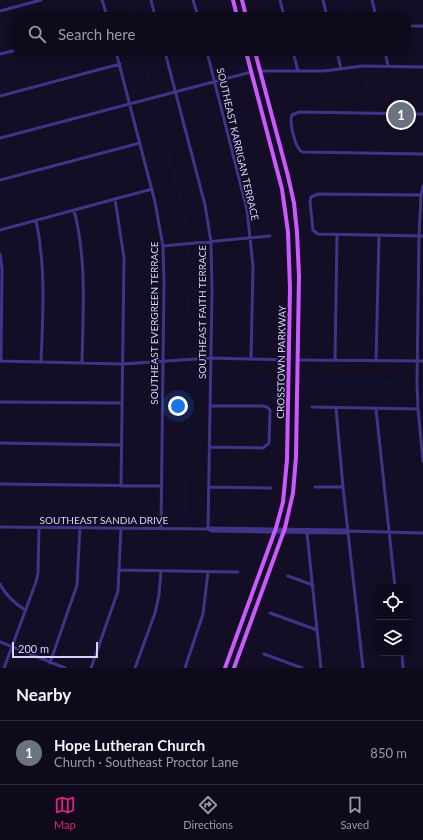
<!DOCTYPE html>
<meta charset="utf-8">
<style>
:root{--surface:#0e0a1c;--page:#1c1829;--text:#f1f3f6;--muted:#9b9aa3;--line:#2e2b3b;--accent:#db2777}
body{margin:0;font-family:Lato,sans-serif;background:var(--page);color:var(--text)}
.controls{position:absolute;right:12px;bottom:12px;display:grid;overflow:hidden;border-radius:8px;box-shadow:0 2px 10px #0003}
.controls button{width:36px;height:36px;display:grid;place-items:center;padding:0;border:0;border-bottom:1px solid var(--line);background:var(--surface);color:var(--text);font:20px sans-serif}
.scale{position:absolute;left:12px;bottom:10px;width:86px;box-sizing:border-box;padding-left:4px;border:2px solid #dad1ff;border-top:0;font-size:11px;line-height:14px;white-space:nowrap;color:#dad1ff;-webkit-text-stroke:3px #130d25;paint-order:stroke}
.you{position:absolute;left:178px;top:406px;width:14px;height:14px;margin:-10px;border:3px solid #fff;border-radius:50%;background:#1a73e8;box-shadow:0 0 0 6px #1a73e833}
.badge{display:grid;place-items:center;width:26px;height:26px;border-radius:50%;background:var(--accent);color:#fff;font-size:13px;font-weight:700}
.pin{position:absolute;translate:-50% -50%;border:2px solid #fff;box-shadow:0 1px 4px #0006}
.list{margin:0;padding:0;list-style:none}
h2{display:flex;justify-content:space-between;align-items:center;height:52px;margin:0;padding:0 16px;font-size:17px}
h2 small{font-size:13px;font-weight:400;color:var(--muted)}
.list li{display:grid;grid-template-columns:26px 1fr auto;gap:12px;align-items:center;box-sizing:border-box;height:64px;padding:0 16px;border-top:1px solid var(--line)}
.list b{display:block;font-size:15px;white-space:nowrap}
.list p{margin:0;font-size:13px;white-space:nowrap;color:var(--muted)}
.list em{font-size:13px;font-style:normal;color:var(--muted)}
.icon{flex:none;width:22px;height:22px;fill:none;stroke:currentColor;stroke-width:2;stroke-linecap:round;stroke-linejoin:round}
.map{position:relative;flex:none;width:423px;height:668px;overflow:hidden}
.search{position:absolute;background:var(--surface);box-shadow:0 2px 10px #0003;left:12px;right:12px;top:12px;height:44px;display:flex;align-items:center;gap:10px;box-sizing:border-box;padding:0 14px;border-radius:12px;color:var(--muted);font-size:15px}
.sheet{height:116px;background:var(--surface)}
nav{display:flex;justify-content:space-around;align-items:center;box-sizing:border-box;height:56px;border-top:1px solid var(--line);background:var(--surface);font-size:11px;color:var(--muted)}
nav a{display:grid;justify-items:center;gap:2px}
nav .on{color:var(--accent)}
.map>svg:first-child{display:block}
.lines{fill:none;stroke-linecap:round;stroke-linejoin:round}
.stream{stroke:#071944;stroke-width:1}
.minor{stroke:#3e3587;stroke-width:3}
.major{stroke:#cc58ff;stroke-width:4}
.labels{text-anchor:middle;stroke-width:3.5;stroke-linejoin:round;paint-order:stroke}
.street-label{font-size:10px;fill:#dad1ff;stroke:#130d25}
</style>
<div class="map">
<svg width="423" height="668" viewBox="0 0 423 668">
<rect width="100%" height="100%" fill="#130d25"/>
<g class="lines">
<path class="stream" d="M128,0L132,16
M348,0L352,16
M142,52L152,92
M362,52L364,61
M365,73V86L367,88L423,90
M154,102L182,204L188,238
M188,248L189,353
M190,381H204
M216,381L275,382
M312,382L413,384
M422,384H423
M186,521L190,364"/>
<path class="minor" d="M102,0L107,16
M151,0L155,16
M193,0L198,16
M280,0L284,16
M323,0L327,16
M372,0L376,16
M0,11L41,0
M407,26H423
M116,52L155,202L163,246L164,281L161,528
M165,52L205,205L211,242L212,291L208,529
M207,52L247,210L253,266L251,359
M293,52L298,71
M337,52L341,69
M385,52L388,66
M0,54L16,50
M260,71H324L362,66L423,67
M0,96L120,64
M423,114L299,112L292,115C289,122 295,148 302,152L423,154
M0,138L251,72
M0,180L140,143
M423,186L421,195L419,236L417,384L418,409L423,461
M421,195L318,194L311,197L310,202L313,230L318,234L423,236
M115,199L124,258L121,486
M74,210C87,260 83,311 82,363
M36,220C46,267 43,314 41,362
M0,230L152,189
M163,246L270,236
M0,254L2,268L1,361
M298,360L423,361
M335,360L337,235
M0,361L123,364L210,358L289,360
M376,361L379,235
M0,402L122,403
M312,407L418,409
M336,408L343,487L363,668
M376,409L395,587
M0,443L121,445
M209,447L263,448L269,443L270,410L267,407L262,406H210
M0,484L161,486
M209,487L271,488
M315,487H343
M0,527L208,529L211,528L345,530L348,531L423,533
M208,529L211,531L345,533L348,531
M307,533L321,668
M119,570L238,572
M288,576L313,585
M0,584C6,596 14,603 25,610
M270,613L317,630
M0,642L65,668
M402,653L403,668
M264,654L302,668
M50,663L77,585L80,527
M4,668L36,582L38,573L39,527
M91,668L118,591L121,528
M135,668L155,613L159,595L161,571
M185,668L203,614L208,572"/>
<path class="major" d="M233,0L237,16
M242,0L246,16
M225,668L276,528L283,502L287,460L290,288L288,232L282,189L246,52
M234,668L285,528L293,493L296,457L299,276L297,232L294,203L288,176L255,52"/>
</g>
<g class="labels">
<g class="street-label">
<text transform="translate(238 144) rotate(77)" y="4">SOUTHEAST KARRIGAN TERRACE</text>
<text transform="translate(202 312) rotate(-90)" y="4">SOUTHEAST FAITH TERRACE</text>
<text transform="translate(154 323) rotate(-90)" y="4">SOUTHEAST EVERGREEN TERRACE</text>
<text transform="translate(281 362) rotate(-89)" y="4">CROSSTOWN PARKWAY</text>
<text x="104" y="524">SOUTHEAST SANDIA DRIVE</text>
</g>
</g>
</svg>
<div class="controls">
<button><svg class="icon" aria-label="locate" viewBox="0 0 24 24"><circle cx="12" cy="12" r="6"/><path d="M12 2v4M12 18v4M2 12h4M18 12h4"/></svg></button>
<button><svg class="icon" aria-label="layers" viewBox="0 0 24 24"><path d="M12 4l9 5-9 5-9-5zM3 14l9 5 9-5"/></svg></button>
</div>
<div class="scale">200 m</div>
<div class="you"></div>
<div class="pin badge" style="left:401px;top:115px;background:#6b7280">1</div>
<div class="search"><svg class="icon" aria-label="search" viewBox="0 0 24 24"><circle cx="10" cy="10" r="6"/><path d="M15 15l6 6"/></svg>Search here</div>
</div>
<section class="sheet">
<h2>Nearby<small></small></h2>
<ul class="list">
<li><span class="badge" style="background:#6b7280">1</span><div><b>Hope Lutheran Church</b><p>Church · Southeast Proctor Lane</p></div><em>850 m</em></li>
</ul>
</section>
<nav>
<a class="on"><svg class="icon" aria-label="map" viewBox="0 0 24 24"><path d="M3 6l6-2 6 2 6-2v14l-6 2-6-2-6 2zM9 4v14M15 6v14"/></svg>Map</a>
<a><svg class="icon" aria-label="directions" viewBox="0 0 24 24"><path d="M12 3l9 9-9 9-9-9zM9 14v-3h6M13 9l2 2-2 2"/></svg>Directions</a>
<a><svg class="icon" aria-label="saved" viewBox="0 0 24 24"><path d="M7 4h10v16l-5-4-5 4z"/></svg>Saved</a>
</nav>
